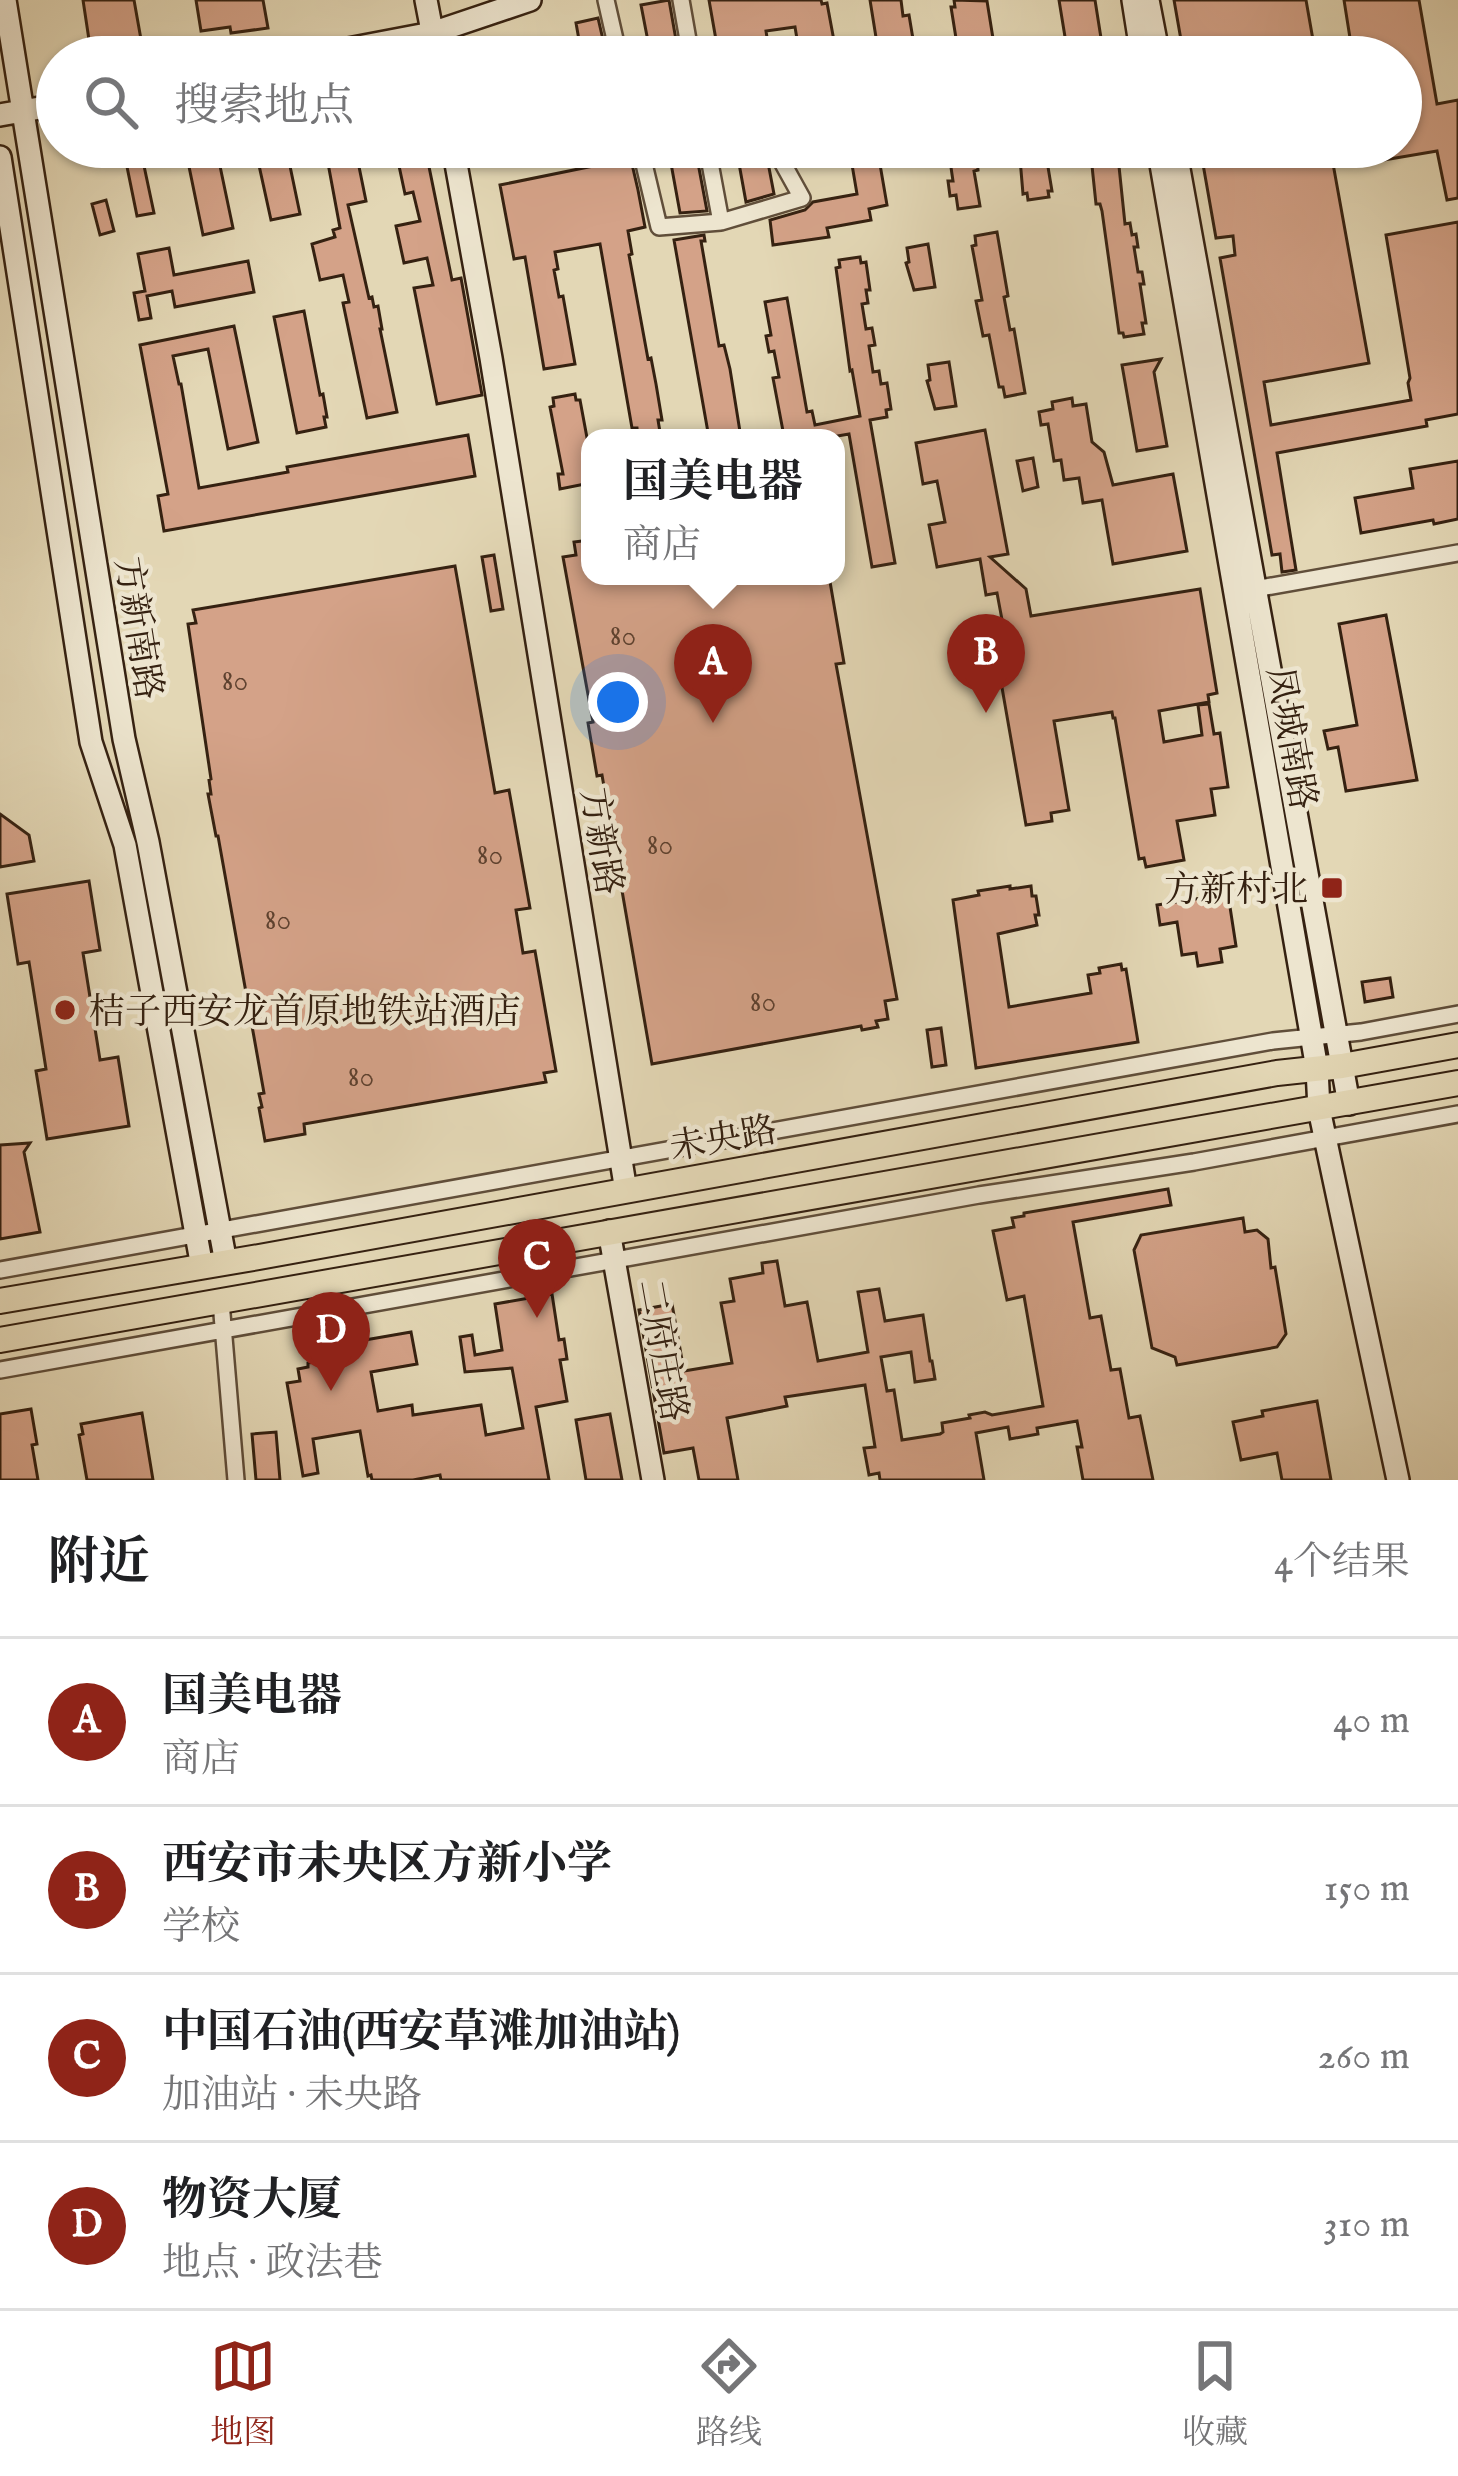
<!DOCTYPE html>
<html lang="zh">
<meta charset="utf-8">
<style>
:root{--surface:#fff;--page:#f2f2f2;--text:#202124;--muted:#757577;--line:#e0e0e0;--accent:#8f2418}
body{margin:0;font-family:"IM FELL English","Noto Serif SC",serif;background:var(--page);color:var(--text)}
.you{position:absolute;left:618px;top:702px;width:42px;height:42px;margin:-30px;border:9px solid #fff;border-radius:50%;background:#1a73e8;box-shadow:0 0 0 18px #1a73e833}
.badge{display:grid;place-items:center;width:78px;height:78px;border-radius:50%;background:var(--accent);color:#fff;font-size:39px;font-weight:700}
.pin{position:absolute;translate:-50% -99px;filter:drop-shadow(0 3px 6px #0008)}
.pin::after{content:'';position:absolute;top:63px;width:42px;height:36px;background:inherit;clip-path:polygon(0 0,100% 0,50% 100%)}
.popup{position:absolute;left:581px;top:429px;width:264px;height:156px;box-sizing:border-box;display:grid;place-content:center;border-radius:24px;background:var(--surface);filter:drop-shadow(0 3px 9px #0005);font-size:39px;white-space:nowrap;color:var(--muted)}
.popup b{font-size:45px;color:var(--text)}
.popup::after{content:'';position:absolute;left:50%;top:100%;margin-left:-24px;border:24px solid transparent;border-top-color:var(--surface)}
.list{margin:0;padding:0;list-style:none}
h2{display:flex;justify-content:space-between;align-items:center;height:156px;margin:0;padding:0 48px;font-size:51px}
h2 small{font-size:39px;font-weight:400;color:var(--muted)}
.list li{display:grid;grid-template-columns:78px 1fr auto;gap:36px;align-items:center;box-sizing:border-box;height:168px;padding:0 48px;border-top:3px solid var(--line)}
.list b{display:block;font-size:45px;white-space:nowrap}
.list p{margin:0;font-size:39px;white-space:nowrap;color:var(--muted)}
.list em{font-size:39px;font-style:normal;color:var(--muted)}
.icon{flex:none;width:66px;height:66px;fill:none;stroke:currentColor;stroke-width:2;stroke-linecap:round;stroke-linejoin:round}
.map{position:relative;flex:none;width:1458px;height:1480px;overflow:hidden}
.search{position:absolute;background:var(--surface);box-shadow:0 3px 9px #0004;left:36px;right:36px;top:36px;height:132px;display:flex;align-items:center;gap:30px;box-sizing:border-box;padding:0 42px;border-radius:66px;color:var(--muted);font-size:45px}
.sheet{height:828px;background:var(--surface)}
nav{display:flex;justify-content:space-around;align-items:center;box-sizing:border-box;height:168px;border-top:3px solid var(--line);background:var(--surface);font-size:33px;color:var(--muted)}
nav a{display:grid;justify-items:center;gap:6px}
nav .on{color:var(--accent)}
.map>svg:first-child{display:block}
.building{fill:#d4a288;stroke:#352111;stroke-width:3}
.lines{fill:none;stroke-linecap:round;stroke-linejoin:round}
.street-casing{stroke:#604e3a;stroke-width:20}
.secondary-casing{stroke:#352111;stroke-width:26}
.primary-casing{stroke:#352111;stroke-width:28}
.street{stroke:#ede5cf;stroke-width:15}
.secondary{stroke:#ede5cf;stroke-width:21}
.primary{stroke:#e3d7b5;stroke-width:24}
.poi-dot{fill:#8f2418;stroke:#ede5cf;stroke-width:4.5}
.labels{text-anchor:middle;stroke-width:9;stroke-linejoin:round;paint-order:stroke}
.number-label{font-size:30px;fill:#5d412f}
.street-label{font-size:36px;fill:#352111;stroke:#ede5cf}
.poi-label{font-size:36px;fill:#352111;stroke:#ede5cf;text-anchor:end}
</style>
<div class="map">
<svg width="1458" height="1480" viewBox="0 0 1458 1480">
<rect width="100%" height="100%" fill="#e3d7b5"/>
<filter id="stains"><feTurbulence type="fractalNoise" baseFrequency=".00167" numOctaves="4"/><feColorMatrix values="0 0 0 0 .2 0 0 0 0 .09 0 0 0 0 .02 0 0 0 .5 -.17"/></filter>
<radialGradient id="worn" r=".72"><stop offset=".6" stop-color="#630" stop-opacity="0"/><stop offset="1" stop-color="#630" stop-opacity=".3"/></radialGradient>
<path class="building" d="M83,0H134L142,45L91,53Z
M196,0H263L268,28L231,33L230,27L201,31Z
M669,0L679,57H651L641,5Z
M709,0H821L822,4L827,3L837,57H800L795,27L766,31L770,57H719Z
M870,0H901L903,16L909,15L915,51L910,52L911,57L879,56Z
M954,0L987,1L996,57H959L951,7H955Z
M1059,0H1095L1104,57H1080L1078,41L1066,43Z
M1174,0H1306L1316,57H1184Z
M1344,0H1419L1437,104L1458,100V198L1447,200L1437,151L1372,162L1369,147H1401V57H1353Z
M598,18L607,57H582L576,23Z
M123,147H140L154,213L137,216Z
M185,147H216L233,228L203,235Z
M255,147H286L300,214L271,220Z
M325,147H355L366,201L348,205L369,298L372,297L374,307L378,306L382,329H380L397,412L367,418L343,303L349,302L343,275L320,280L312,244L335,237L333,230L340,228Z
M395,147H425L452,280L461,278L482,395L437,404L414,288L433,285L427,258L404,263L396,226L420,221L413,192L405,194Z
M600,147H628L638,190L645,227L628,231L632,254L629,255L648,359L651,358L656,384L662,420H658L661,438H638L637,428H632L600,244L555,252L558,269L554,270L559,297L563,296L575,364L544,369L525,257L514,259L500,185L603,164Z
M668,147H695L707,211L680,213Z
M736,147H765L774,194L746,202Z
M849,147H877L887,205L869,209L871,220L827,228L829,237L773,245L770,220L805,210L813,202L857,194Z
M948,147H976L978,170L974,171L980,206L958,209L956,195L950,196L948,181H953Z
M1019,147H1050L1052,160L1047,161L1052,191H1048L1049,197L1028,200L1027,193L1023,194Z
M1090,147H1117L1125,224L1130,223L1132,235L1136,234L1138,247H1134L1138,272H1142L1144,284H1140L1146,323H1142L1144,334L1124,337L1123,333H1119L1102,211L1100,204H1096Z
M1200,147H1330L1369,363L1264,382L1271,425L1411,400L1408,383L1410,378L1386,235L1458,222V414L1426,420L1427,426L1277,453L1296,570L1282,572L1280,554L1272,555L1220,258L1235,255L1233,236L1216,238Z
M106,200L114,231L100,235L92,204Z
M997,232L1008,296L1004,297L1010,330L1014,329L1025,393L1005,397L1003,387H999L989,335L983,336L976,301L982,300L972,246L976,245L975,236Z
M704,235L705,241H701L719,346L724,345L730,369L741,438H709L674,240Z
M928,244L935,287L914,290L906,263L909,262L907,248Z
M169,248L174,275L248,261L254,292L175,307L172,291L147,296L151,318L139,320L134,293L145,291L138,254Z
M860,257L861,263L866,262L870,290H866L868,303L862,304L866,329L872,328L875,345L869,346L873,372L879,371L881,384L887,383L891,409L886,410L887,417L870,420L895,563L872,567L849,434L826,438H781L780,432L783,431L773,378L779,377L774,351L769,352L766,336L771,335L765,302L787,298L807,412L812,411L815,425L860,416L852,370L850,371L836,268L840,267L839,260Z
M304,311L320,395L323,394L327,417H324L326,427L297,433L274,317Z
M234,326L258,442L228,449L208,349L173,356L179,384H181L199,488L288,472L287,467L468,435L475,476L164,531L158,496L168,494L140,345Z
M1161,359L1154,372L1167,446L1137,451L1122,365Z
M949,362L956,406L935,409L927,381L930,380L928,365Z
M575,394L576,400H580L590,454V483L560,489L558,474H563L550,407L554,406L553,398Z
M1072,398L1073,406L1086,404L1092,442L1104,452L1113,485L1173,474L1187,551L1113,564L1102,500L1083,503L1079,478L1064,480L1061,460L1054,461L1048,424L1041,425L1039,412L1053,409L1052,402Z
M985,430L1008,554L990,557L1026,589L1031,616L1200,589L1217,693L1208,695L1209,702L1159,711L1164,742L1202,735L1198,705L1209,704L1214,734L1220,733L1228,787L1211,789L1215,815L1177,821L1184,860L1146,867L1144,858L1139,859L1115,718H1113L1112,712L1054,721L1069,810L1051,813L1052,821L1026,825L997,659L1009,657L997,593L986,595L980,559L937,567L929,525L945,522L937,481L923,484L916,443Z
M1033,458L1038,487L1023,491L1017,461Z
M1458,461V519L1434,524L1433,520L1361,533L1355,498L1413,488L1410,469Z
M590,540V576H829L844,663L836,664L897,999L885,1001L888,1019L876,1021L878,1027L862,1030L861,1026L652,1064L602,775L597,776L588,723L593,722L563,557L576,555L574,542Z
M494,555L503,609L491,611L482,557Z
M455,566L495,793L509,790L530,908L516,910L523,953L535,951L556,1071L544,1073L546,1082L304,1124L305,1134L265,1141L259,1108L262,1107L259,1094L264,1093L218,836H216L208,794H211L209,780L211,779L188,624L196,623L193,610Z
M1386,615L1417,780L1346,791L1338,747L1328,749L1324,731L1357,725L1339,624Z
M0,814L29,835L34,861L0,867Z
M89,881L100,950L83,953L100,1060L118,1057L129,1126L47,1139L36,1071L46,1069L29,962L18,964L7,894Z
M1010,886V889L1031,886L1032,896H1036L1039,915H1035L1037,925L998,934L1009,1007L1091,993L1088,975L1100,973L1099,968L1121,964L1122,970L1126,969L1138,1042L976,1068L953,900L979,895L978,891Z
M1228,894L1236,946L1220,949L1222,962L1198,966L1196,953L1182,955L1177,922L1160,925L1157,905Z
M1390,978L1393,997L1365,1002L1362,982Z
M941,1028L946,1065L932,1067L927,1030Z
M30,1143L24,1152L40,1232L0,1239V1145Z
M1168,1189L1171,1205L1073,1222L1090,1318L1101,1316L1111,1370L1120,1369L1129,1418L1140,1416L1153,1480H1083L1077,1447H1082L1077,1421L1037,1428L1038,1434L1010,1439L1008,1427L976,1433L984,1480H880L879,1473L869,1475L864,1448L875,1447L865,1385L785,1397L787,1406L727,1418L738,1480H699L693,1448L664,1453L639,1310L672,1304L684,1371L732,1363L721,1303L734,1301L730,1279L763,1273L762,1263L777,1261L785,1306L807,1302L818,1361L868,1352L858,1292L879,1289L885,1321L923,1315L930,1361H932L935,1379L915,1382L911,1352L881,1357L887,1391L894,1390L902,1440L940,1434L943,1432L942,1423L970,1418L969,1415L985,1412L992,1415L1043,1406L1024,1296L1007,1300L993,1231L1014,1227L1012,1218L1024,1216V1213Z
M1243,1218L1245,1232L1257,1230L1268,1239L1271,1268L1275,1267L1286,1334L1277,1347L1177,1365L1175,1357L1152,1348L1134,1250L1141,1235Z
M552,1294L559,1340L564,1339L567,1359L560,1360L567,1401L536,1407L549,1480H441L440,1475L413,1480H372L371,1475L368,1476L360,1431L313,1439L318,1473L303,1476L287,1383L300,1381L298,1369L308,1367V1363L334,1359L332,1347L365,1340L411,1332L417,1364L371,1372L378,1411L412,1405L413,1415L481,1405L486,1435L523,1428L512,1368L465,1372L460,1337L472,1335L475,1355L502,1350L495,1304Z
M1317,1401L1331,1480H1282L1277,1453L1241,1460L1233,1422L1263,1416L1262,1411Z
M31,1409L37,1444L32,1445L38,1480H0V1414Z
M142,1413L153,1480H87L79,1435L83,1434L81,1424Z
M610,1414L622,1480H586L576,1420Z
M276,1432L280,1480H256L252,1434Z"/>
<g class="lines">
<g class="street-casing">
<path id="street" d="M606,0L619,57
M681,0L691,57
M640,147L659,227L721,222
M707,147L721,222L802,198L776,151
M1255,589L1458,553
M0,1270L1273,1041L1361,1032L1458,1014
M221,1302L236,1480
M0,1370L979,1195L1194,1162L1458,1114"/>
</g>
<g class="secondary-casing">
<path id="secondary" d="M5,0L124,739L148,842L226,1263
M426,0L437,57
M1133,0L1142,57
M1148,0L1159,57
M306,57L432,33L530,0
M0,115L57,105
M453,147L491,358L626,1191
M1158,147L1317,1069L1319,1109L1398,1480
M1175,147L1349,1104
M0,157L91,742L125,845L202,1267
M609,1231L653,1480"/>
</g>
<g class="primary-casing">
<path id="primary" d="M0,1301L259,1257L1277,1073L1342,1066L1458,1045
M0,1340L1458,1083"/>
</g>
<use href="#street" class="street"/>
<use href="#secondary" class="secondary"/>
<use href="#primary" class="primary"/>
</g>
<g class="poi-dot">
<rect x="1320" y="876" width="24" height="24" rx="6"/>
<circle cx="65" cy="1010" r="12"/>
</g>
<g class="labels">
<g class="number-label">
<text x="623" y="645">80</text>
<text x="235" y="690">80</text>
<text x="660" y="854">80</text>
<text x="490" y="864">80</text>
<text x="278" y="929">80</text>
<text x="763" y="1011">80</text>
<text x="361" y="1086">80</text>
</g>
<g class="street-label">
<text transform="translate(140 628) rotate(81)" y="13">方新南路</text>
<text transform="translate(1293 738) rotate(80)" y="13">凤城南路</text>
<text transform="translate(603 841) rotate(81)" y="13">方新路</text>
<text transform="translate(723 1137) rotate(-10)" y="13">未央路</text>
<text transform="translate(664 1350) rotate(80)" y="13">二府庄路</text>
</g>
<g class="poi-label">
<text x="1308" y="901">方新村北</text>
<text x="89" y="1023" text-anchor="start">桔子西安龙首原地铁站酒店</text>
</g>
</g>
<rect width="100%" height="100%" filter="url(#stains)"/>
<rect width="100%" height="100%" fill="url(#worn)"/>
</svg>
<div class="you"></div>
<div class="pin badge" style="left:713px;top:723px">A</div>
<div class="popup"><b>国美电器</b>商店</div>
<div class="pin badge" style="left:986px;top:713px">B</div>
<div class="pin badge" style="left:537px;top:1318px">C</div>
<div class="pin badge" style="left:331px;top:1391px">D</div>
<div class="search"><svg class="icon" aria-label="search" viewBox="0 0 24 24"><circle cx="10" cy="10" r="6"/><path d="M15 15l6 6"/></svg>搜索地点</div>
</div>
<section class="sheet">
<h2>附近<small>4个结果</small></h2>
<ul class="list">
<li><span class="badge">A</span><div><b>国美电器</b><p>商店</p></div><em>40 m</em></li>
<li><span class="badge">B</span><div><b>西安市未央区方新小学</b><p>学校</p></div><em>150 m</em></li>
<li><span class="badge">C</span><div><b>中国石油(西安草滩加油站)</b><p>加油站 · 未央路</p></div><em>260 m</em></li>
<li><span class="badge">D</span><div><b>物资大厦</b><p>地点 · 政法巷</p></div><em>310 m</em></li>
</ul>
</section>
<nav>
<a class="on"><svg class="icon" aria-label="map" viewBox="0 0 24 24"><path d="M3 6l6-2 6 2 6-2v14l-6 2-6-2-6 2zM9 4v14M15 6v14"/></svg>地图</a>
<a><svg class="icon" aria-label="directions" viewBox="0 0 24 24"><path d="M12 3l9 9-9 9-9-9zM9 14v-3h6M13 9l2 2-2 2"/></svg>路线</a>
<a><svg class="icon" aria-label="saved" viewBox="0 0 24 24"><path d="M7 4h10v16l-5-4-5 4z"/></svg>收藏</a>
</nav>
